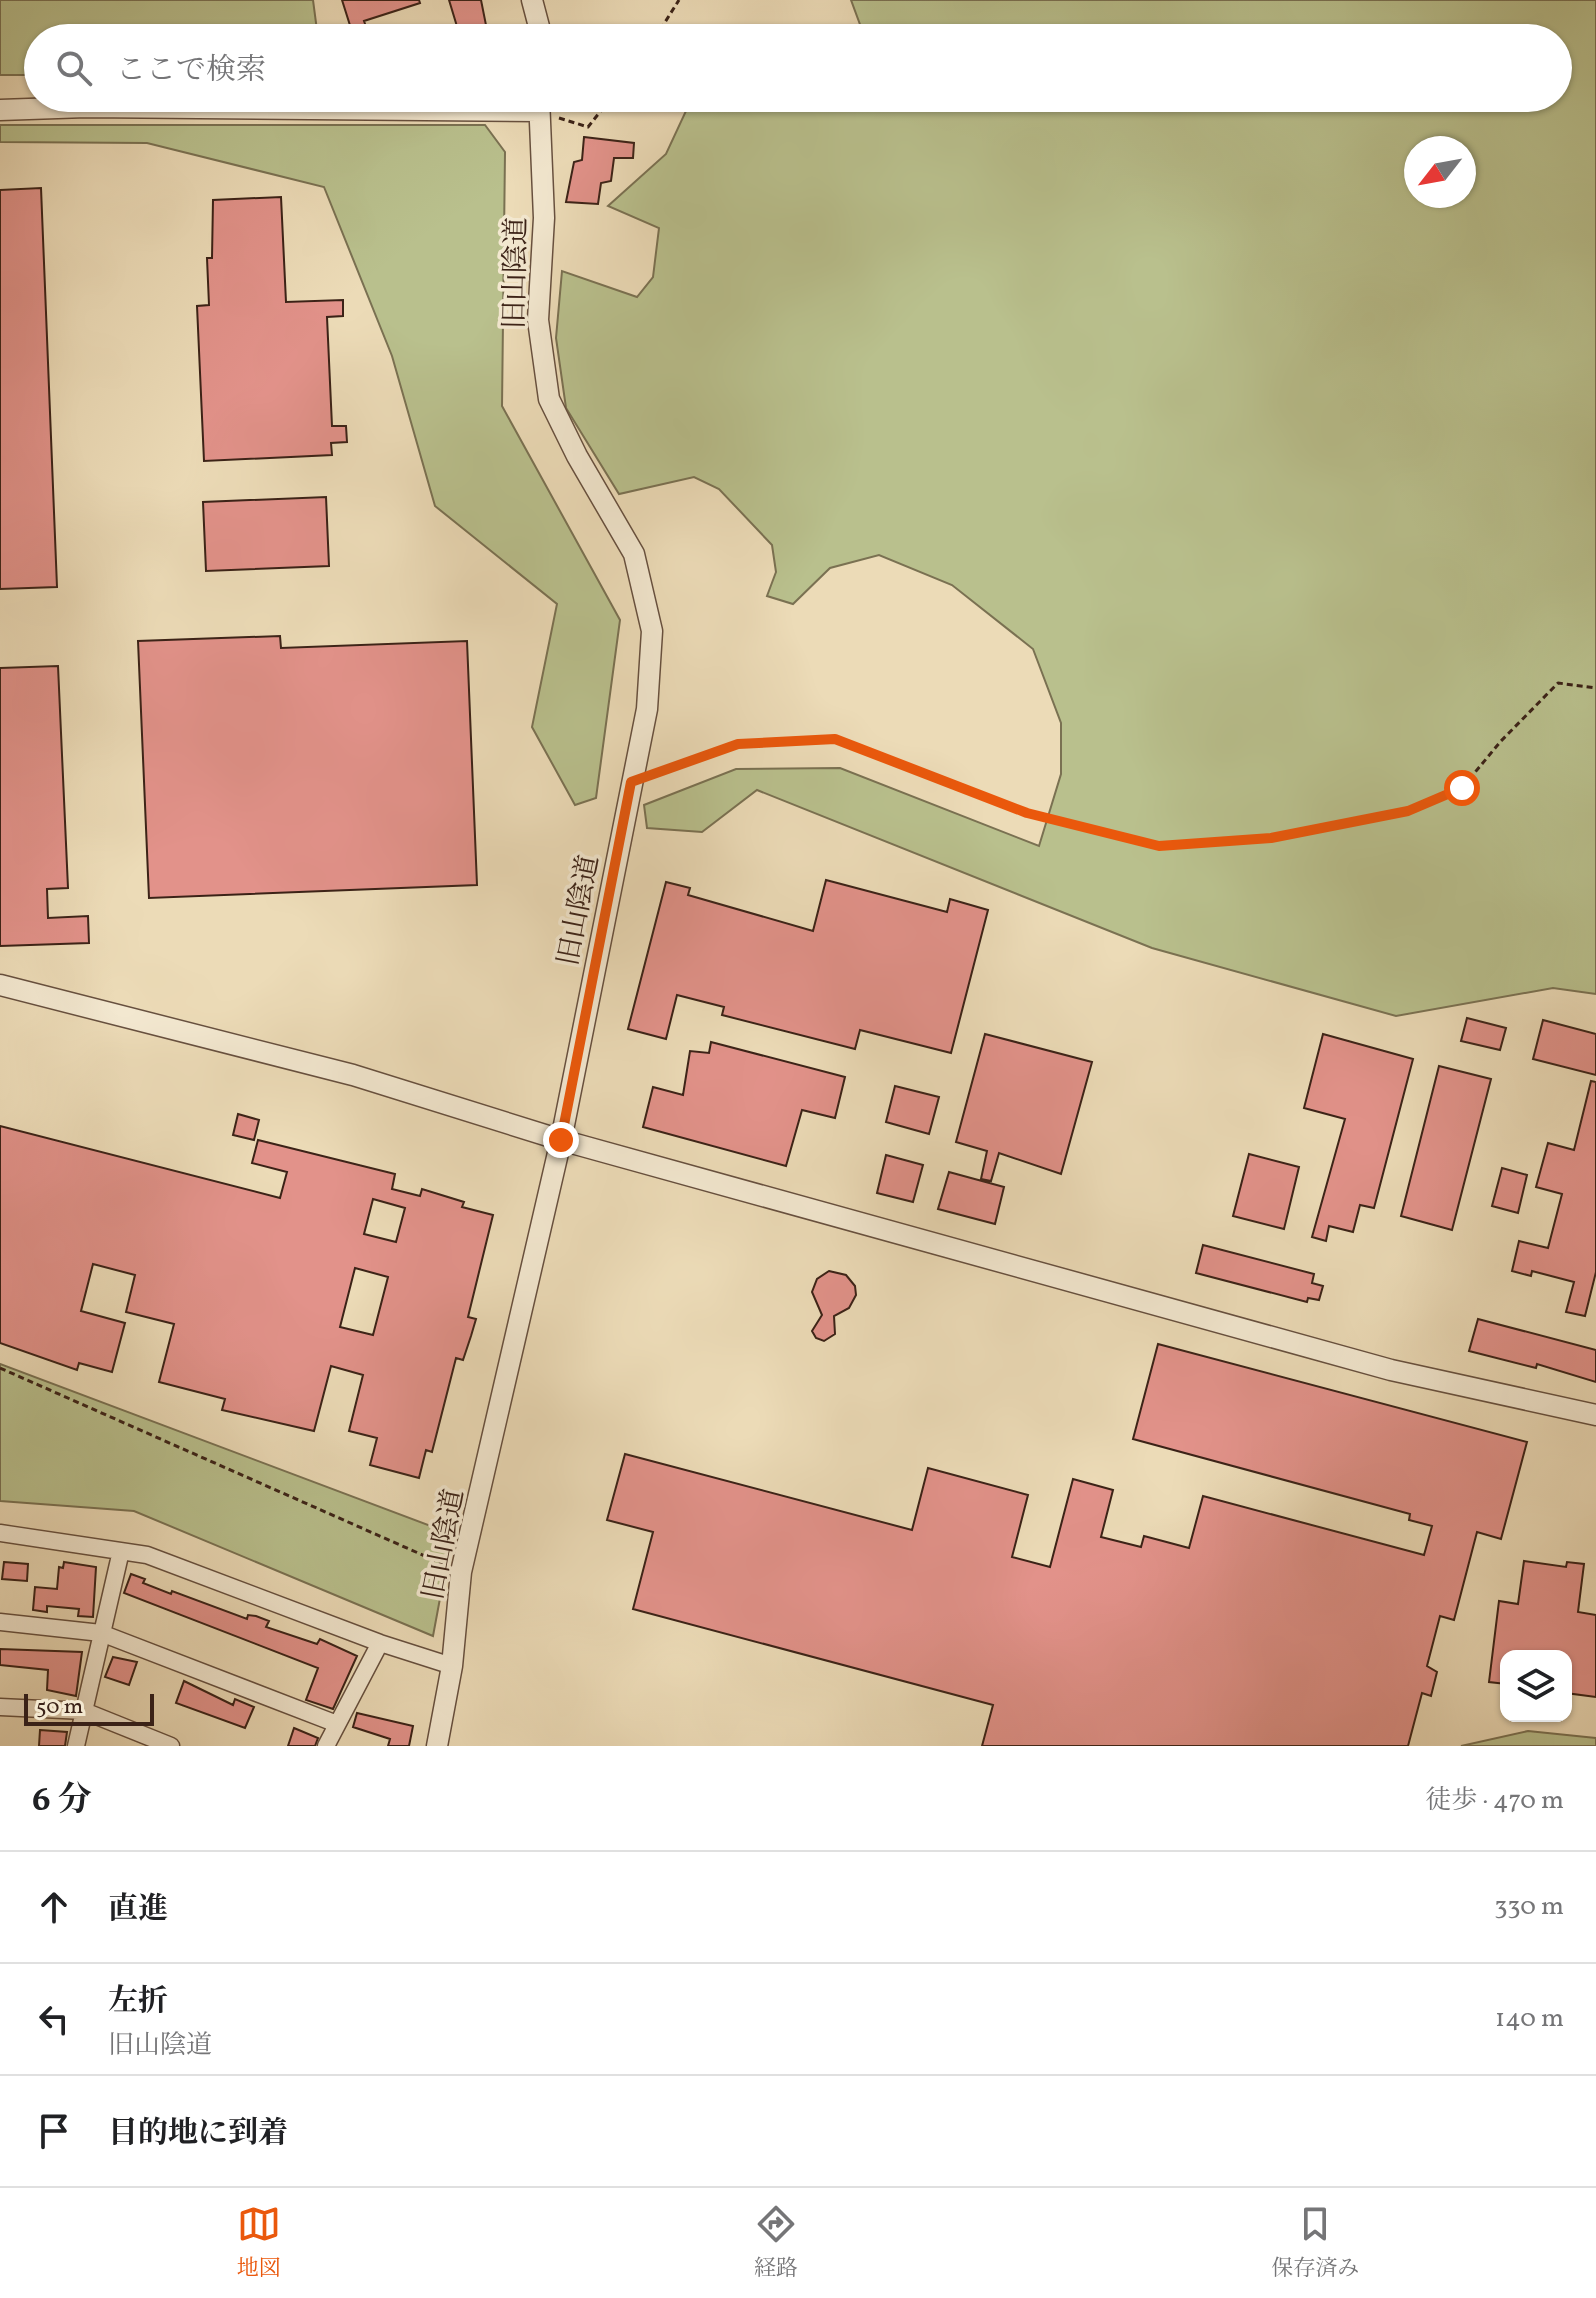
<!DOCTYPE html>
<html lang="ja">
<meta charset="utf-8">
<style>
:root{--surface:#fff;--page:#f2f2f2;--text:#202124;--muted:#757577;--line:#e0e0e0;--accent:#ea580c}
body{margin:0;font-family:Vollkorn,"Noto Serif JP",serif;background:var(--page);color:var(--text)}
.controls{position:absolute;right:24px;bottom:24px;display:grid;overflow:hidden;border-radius:16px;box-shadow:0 2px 6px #0004}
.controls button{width:72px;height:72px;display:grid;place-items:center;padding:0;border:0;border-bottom:2px solid var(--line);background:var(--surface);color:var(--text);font:40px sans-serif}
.compass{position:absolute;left:1404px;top:136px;width:72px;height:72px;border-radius:50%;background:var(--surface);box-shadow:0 2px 6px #0004;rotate:239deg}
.scale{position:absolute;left:24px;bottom:20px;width:130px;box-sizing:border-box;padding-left:8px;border:4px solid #3b2217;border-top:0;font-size:22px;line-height:28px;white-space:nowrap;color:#3b2217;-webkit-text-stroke:6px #f3e8d0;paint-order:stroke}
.stop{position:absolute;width:24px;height:24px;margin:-18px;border:6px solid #ea580c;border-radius:50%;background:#fff}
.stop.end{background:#ea580c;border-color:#fff;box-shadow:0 2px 8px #0008}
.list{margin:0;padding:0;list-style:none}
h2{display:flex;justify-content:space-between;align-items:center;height:104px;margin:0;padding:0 32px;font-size:34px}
h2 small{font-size:26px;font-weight:400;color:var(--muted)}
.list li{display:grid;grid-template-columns:52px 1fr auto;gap:24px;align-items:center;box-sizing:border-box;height:112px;padding:0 32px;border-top:2px solid var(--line)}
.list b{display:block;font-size:30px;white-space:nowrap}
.list p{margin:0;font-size:26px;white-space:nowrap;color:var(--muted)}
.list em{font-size:26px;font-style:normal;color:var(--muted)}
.icon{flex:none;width:44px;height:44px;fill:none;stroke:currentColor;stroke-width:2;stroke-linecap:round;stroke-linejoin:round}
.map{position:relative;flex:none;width:1596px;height:1746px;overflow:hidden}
.search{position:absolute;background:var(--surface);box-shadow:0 2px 6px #0004;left:24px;right:24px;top:24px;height:88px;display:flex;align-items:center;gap:20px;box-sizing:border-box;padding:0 28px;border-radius:44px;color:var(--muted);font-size:30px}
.sheet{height:440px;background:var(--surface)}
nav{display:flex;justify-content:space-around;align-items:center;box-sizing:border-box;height:112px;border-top:2px solid var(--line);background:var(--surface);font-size:22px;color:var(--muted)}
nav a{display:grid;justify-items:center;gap:4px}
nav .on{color:var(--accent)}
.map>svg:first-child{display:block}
.green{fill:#b9c08d;stroke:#7a7152;stroke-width:2;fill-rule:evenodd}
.building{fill:#e2928a;stroke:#3b2217;stroke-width:2;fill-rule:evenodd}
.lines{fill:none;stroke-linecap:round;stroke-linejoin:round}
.minor-casing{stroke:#67503f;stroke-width:19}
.tertiary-casing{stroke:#67503f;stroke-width:23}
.path{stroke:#3b2217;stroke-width:3;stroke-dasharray:6 4;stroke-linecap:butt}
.minor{stroke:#f3e8d0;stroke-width:16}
.tertiary{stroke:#f3e8d0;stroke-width:20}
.route{stroke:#ea580c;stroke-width:10}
.labels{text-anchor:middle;stroke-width:7;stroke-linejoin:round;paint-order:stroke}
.street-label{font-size:28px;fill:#3b2217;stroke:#f3e8d0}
</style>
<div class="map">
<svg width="1596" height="1746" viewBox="0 0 1596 1746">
<rect width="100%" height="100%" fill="#ecdbb7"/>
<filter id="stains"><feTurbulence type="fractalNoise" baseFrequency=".0025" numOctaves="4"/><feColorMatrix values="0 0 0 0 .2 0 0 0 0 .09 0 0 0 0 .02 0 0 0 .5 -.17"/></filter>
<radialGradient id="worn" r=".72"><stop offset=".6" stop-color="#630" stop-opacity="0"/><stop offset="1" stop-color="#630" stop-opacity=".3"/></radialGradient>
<path class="green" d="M0,0H313L318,38H38V75H0Z
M851,0H1596V994L1553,988L1396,1016L1152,948L757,790L702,832L647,828L644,805L736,769L840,768L1039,846L1061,774V723L1033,649L952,585L879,555L830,568L793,604L767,596L776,572L772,545L719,489L694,477L619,494L566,408L556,338L562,271L637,297L653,277L659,228L608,206L666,154L692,98H1558V38H865ZM1464,148V196H1416V148Z
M0,125H485L505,152L502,406L620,620L596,798L575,805L532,727L557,604L435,506L392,356L324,187L147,143L0,142Z
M0,1364L452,1534L433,1636L134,1511L0,1501Z
M1528,1731L1596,1738V1746H1461Z"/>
<path class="building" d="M342,0H419L420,3L364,21L370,38H354Z
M449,0H481L486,25L459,33Z
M584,137L634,143L633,158H614L611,181L601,183L598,204L566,202L574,162L582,160Z
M41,188L57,587L0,589V190Z
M281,197L286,302L343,300V316L327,317L332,426H346L347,442L331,443L332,455L204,461L197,306L209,305L207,258H212L213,200Z
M326,497L329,566L206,571L203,502Z
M280,636L281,648L467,641L477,885L149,898L138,641Z
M58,666L68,888L47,889L48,918L88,916L89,943L0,946V668Z
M826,880L947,912L950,899L988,910L951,1053L860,1030L855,1049L722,1015L724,1007L677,995L666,1039L628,1029L666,882L690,888L688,895L813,931Z
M1467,1018L1506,1028L1500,1050L1461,1041Z
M1543,1020L1596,1034V1075L1533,1059Z
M985,1034L1092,1062L1061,1174L999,1153L991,1181L981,1179L987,1151L956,1142Z
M1323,1034L1413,1059L1374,1208L1360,1205L1353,1232L1329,1226L1326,1241L1312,1237L1345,1119L1304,1108Z
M711,1042L845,1077L835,1118L802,1110L786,1166L643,1127L653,1087L683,1095L690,1051L709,1053Z
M1439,1066L1491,1079L1452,1230L1401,1216Z
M1591,1081L1596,1082V1272L1585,1316L1566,1312L1574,1282L1532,1271L1531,1276L1512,1271L1519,1241L1548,1248L1562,1194L1536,1187L1548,1143L1574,1150Z
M895,1086L939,1097L929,1134L886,1122Z
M238,1114L259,1120L254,1140L233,1135Z
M0,1126L280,1198L287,1172L252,1163L258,1140L395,1174L392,1189L420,1196L422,1189L464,1202L462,1207L493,1215L468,1317L476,1319L471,1336L463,1360L456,1358L432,1452L426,1450L419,1478L370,1465L377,1438L349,1431L363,1375L331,1366L314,1431L222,1410L225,1399L159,1382L174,1324L126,1312L135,1275L93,1264L81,1311L125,1323L112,1372L79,1363L77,1370L0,1343ZM373,1199L405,1208L396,1242L364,1234ZM355,1268L388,1277L373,1335L340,1327Z
M1249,1154L1299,1167L1284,1229L1233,1216Z
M886,1155L923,1165L913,1202L877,1193Z
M1502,1168L1527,1175L1518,1213L1492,1206Z
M949,1172L1004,1187L995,1224L938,1209Z
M1203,1245L1314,1274L1312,1283L1323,1286L1319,1300L1308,1298L1307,1302L1196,1273Z
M829,1271L846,1275L855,1286L856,1295L849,1308L834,1316L835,1334L824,1341L816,1338L812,1331L822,1315L812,1292L817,1279Z
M1478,1319L1596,1350V1382L1537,1364L1536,1368L1469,1351Z
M1158,1344L1527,1442L1501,1539L1477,1532L1454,1620L1440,1616L1427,1666L1437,1672L1431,1696L1422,1693L1408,1746H982L993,1705L633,1609L653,1532L607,1520L625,1454L912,1530L928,1468L1028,1495L1012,1557L1050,1567L1073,1479L1113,1490L1101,1537L1141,1547L1144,1536L1189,1548L1203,1496L1424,1555L1432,1526L1409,1520L1410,1514L1133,1439Z
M1524,1561L1566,1567L1567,1562L1584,1564L1578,1612L1596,1615V1697L1566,1693V1656H1506V1684L1489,1682L1499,1601L1518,1604Z
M4,1562L28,1564L27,1581L2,1579Z
M64,1562L96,1567L93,1617L78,1616L79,1609L47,1606V1612L33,1610L35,1587L57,1589L59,1567L63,1568Z
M131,1574L145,1579L143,1583L171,1594L172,1591L247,1619L248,1615L256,1616L269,1621L266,1627L317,1644L320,1639L357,1656L333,1709L306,1700L318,1668L124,1593Z
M0,1649L82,1652L76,1696L47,1690L48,1670L0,1665Z
M113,1657L137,1662L129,1685L105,1677Z
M184,1681L233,1705L235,1699L254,1707L245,1728L176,1703Z
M357,1713L413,1726L409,1746H388L390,1739L353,1727Z
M294,1728L318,1738L315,1746H288Z
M40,1730L67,1732L65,1746H39Z"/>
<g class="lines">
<g class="minor-casing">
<path id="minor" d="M0,1533L147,1555L380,1643L452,1666
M0,1622L101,1633L337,1724
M0,1707L84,1711L171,1746
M76,1746L121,1551
M326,1746L380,1643"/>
</g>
<g class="tertiary-casing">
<path id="tertiary" d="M532,0L542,38
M0,110L86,107L538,111
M0,985L353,1075L561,1140L1391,1370L1596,1415
M437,1746L452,1666L461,1572L561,1140L647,709L652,631L634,554L577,456L549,399L538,320L544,218L539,98"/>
</g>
<path class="path" d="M655,38L679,0
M559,118L588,127L611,98
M654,774L738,744L835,739L1027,813L1159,846L1271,838L1408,811L1462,788L1501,741L1558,683L1596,688
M0,1368L443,1564"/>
<use href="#minor" class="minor"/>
<use href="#tertiary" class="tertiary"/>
</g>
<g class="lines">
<path class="route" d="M561,1140L631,782L738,744L835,739L1027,813L1159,846L1271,838L1408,811L1462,788"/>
</g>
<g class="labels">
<g class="street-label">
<text transform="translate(514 273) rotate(-89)" y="10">旧山陰道</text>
<text transform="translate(577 910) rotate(-79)" y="10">旧山陰道</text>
<text transform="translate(442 1544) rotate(-79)" y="10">旧山陰道</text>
</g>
</g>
<rect width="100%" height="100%" filter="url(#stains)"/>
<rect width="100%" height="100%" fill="url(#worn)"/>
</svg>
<div class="controls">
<button><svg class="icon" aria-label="layers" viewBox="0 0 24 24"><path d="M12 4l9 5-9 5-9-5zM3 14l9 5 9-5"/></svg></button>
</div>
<svg class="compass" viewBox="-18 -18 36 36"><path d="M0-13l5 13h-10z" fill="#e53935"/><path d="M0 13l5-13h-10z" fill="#757577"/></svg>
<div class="scale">50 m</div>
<div class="stop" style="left:1462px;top:788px"></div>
<div class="stop end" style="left:561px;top:1140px"></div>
<div class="search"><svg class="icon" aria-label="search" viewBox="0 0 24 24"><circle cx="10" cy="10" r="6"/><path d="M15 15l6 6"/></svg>ここで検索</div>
</div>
<section class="sheet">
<h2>6 分<small>徒歩 · 470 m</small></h2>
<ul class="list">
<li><svg class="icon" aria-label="ahead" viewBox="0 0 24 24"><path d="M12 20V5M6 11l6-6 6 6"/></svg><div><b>直進</b></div><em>330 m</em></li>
<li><svg class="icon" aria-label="left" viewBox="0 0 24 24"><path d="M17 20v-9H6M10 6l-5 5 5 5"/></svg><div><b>左折</b><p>旧山陰道</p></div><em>140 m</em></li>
<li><svg class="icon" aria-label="arrive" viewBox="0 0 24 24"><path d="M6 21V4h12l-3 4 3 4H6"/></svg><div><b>目的地に到着</b></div></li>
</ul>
</section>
<nav>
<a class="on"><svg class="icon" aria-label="map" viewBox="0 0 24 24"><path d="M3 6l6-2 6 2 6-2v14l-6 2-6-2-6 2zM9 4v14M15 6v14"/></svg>地図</a>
<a><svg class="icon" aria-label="directions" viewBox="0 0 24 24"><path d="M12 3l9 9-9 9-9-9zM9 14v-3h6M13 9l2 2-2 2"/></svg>経路</a>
<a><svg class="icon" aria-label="saved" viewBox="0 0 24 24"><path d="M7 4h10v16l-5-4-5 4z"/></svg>保存済み</a>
</nav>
